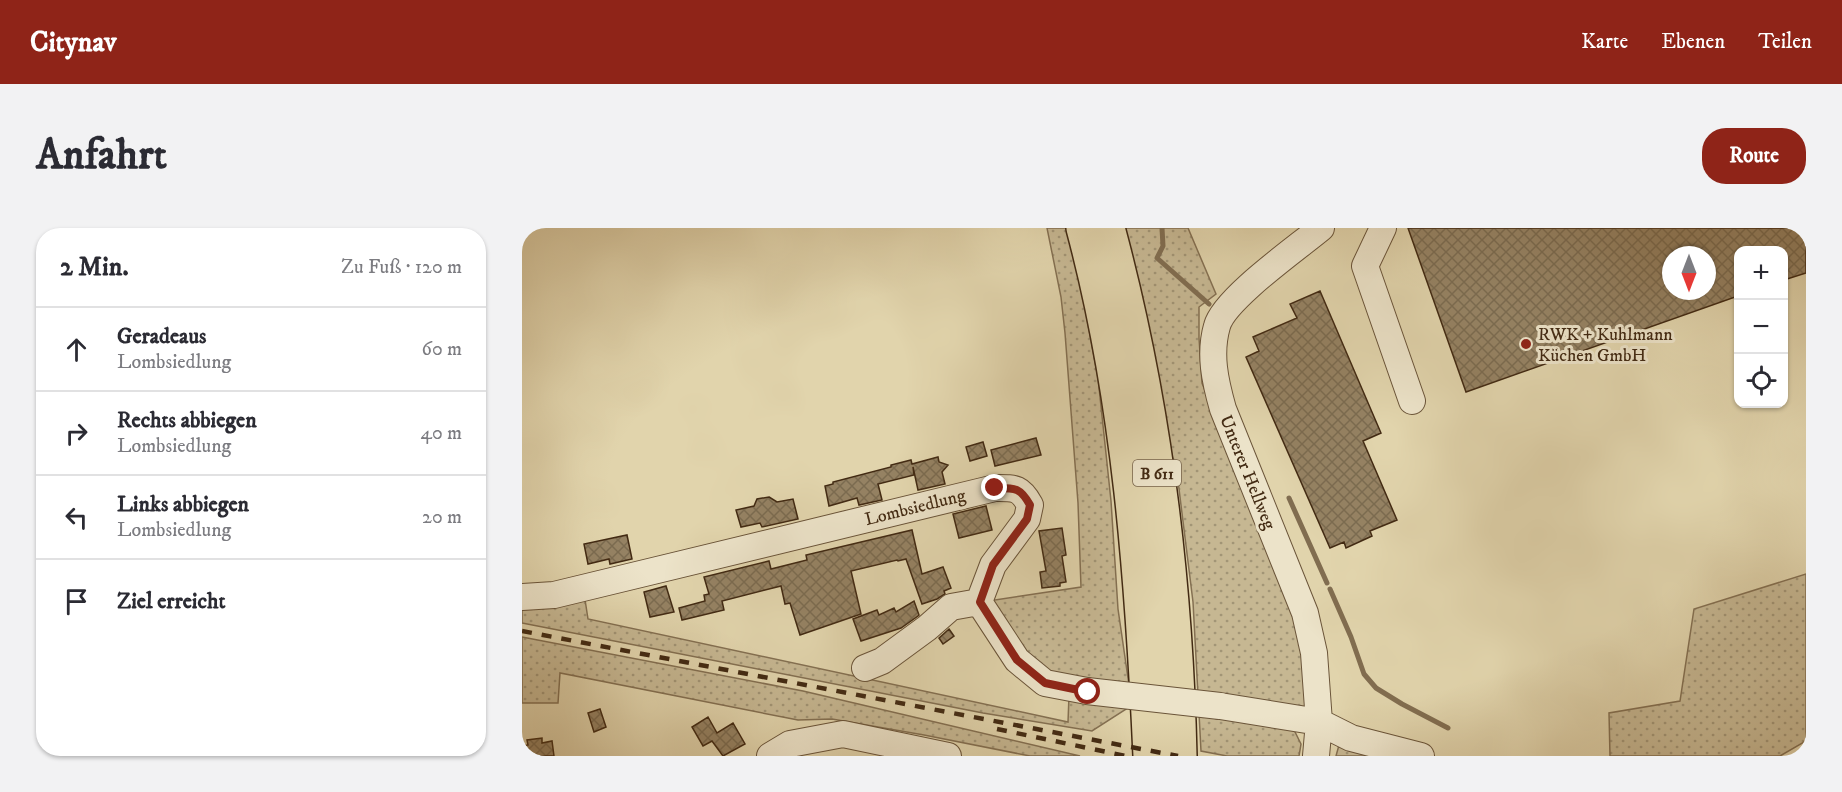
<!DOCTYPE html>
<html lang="de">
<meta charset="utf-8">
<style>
:root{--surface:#fff;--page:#f2f2f3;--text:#2b2b33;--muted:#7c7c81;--line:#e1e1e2;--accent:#8f2418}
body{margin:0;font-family:"IM FELL DW Pica",serif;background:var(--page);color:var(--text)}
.controls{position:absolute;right:18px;top:18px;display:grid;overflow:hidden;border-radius:12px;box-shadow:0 2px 4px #0004}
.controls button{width:54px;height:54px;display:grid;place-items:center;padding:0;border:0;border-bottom:2px solid var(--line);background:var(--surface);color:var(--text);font:30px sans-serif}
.compass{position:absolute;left:1140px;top:18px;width:54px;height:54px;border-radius:50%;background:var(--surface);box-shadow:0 2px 4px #0004;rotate:180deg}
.stop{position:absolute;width:18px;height:18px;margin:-14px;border:4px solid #8f2418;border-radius:50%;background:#fff}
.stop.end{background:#8f2418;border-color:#fff;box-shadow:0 2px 6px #0008}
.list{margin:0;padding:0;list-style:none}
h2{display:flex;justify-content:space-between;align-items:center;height:78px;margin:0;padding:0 24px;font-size:26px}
h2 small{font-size:20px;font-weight:400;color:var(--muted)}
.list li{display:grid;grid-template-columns:39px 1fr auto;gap:18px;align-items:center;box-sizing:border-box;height:84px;padding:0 24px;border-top:2px solid var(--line)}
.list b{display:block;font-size:22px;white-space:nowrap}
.list p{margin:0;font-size:20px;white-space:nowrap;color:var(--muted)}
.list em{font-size:20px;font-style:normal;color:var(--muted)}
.icon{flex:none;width:33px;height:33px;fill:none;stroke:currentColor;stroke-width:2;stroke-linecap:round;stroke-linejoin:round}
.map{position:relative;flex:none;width:1284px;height:528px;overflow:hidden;border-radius:24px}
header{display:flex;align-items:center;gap:36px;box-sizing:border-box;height:84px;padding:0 30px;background:var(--accent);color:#fff}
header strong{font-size:28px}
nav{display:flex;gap:33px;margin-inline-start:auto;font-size:21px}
.intro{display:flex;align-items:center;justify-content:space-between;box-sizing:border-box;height:144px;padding:0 36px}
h1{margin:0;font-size:42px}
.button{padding:15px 27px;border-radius:24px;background:var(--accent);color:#fff;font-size:21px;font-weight:700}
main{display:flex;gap:36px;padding:0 36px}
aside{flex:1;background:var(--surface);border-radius:24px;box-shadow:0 2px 4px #0004}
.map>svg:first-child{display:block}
.grass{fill:url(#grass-dots);stroke:#847052;stroke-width:1.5}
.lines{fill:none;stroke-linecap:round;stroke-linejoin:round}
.stream{stroke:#816d50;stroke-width:5}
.building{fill:url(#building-cross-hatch);stroke:#422a13;stroke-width:1.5;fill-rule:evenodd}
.minor-casing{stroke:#6a5439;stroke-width:28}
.highway-casing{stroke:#422a13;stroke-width:36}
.minor{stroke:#ece3c9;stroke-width:26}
.highway{stroke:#e1d4ac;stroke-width:33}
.rail{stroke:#422a13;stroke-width:4.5;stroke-dasharray:10 10;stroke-linecap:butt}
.minor-bridge-casing{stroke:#6a5439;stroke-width:28;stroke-linecap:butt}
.minor-bridge{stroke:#ece3c9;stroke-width:26}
.route{stroke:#8f2418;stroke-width:8}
.poi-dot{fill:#8f2418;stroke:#ece3c9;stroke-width:2}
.labels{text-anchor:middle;stroke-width:6;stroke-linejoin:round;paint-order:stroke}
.shield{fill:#ece3c9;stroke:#75624a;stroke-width:1.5}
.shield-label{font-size:16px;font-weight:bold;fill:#422a13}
.poi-label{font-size:18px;fill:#422a13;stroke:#ece3c9;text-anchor:start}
.street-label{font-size:18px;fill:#422a13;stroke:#ece3c9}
</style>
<header>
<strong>Citynav</strong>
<nav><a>Karte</a><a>Ebenen</a><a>Teilen</a></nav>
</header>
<div class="intro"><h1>Anfahrt</h1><a class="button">Route</a></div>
<main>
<aside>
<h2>2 Min.<small>Zu Fuß · 120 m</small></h2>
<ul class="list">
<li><svg class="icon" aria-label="ahead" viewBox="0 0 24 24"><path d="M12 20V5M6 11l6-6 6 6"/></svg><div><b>Geradeaus</b><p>Lombsiedlung</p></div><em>60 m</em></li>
<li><svg class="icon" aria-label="right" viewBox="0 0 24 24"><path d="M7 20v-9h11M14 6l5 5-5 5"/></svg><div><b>Rechts abbiegen</b><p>Lombsiedlung</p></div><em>40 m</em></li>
<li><svg class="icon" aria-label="left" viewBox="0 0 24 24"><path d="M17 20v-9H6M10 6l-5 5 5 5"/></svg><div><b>Links abbiegen</b><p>Lombsiedlung</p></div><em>20 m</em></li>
<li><svg class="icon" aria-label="arrive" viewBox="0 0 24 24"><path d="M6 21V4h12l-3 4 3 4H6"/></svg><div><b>Ziel erreicht</b></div></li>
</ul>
</aside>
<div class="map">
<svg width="1284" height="528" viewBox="0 0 1284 528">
<defs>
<pattern id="grass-dots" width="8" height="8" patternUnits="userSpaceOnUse" patternTransform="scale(1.5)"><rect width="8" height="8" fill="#c6b792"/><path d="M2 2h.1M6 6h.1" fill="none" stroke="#a29576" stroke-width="1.8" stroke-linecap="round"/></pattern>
<pattern id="building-cross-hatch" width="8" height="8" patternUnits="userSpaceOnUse" patternTransform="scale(1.5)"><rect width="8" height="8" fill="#958263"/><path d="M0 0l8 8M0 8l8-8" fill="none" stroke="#7b6b50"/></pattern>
</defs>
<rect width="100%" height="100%" fill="#e1d4ac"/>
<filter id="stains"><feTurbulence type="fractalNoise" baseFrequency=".00333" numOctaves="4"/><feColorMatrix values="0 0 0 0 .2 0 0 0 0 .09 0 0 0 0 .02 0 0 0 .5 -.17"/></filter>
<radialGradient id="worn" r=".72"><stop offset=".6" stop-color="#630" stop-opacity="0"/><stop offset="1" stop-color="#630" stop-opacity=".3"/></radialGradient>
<path class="grass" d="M525,0H546L554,31L576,150L589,273L596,381L607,457L535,451L508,435L466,373L559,359L556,275L543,105L539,69Z
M597,0H666L694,66L677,79V110L680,155L773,388L784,428L788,483L676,467L671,374L656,253Z
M1284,346V513L1258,528H1088L1087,485L1158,473L1172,381Z
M62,365L66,391L546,494L547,468L609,478L570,503L461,485L0,395V375Z
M0,409L281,463L558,528H508L402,507L310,491L276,492L38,445L36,475H0Z
M677,485L771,500L779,516L777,528H705L679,523Z
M817,517L876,528H814Z"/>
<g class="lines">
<path class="stream" d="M640,0L641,18L635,30L687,76
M767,270L805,355
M808,361L829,409L842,446L854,460L880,476L926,500"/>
</g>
<path class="building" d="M886,0H1284V45L1262,52V22H1216V68L944,164ZM1149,27H1185V63H1149Z
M798,63L859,205L841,213L875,292L848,303L850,308L824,320L822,314L808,320L724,129L737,123L731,109L775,90L768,76Z
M514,210L519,227L473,238L469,222Z
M461,214L465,228L448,233L444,219Z
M416,229L417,234L426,237L420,244L423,256L396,262L391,239L392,247L356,256L360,272L337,277L335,270L307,278L303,258L311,256V254L369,239V237L389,232L390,236Z
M247,269L255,274L271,271L276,291L240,299L238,295L219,299L214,282L232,278L235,271Z
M464,278L470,302L437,310L431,286Z
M540,300L544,327L540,328L544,354L538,355V358L520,360L518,344L524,343L517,303Z
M390,302L400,346L421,339L429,360L422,363L423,366L415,371L400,376L384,331L376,333L375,332L329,343L339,386L278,407L268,375L263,376L259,358L200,373L202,382L160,392L157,380L183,373L182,367L187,366L182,349L247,333L249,341L285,332L284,327Z
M105,307L110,331L88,336L87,331L66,336L62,316Z
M144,358L152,384L128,389L122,364Z
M392,373L397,387L396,388L379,400L339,413L331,391L355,382L357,387L372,380L374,384Z
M427,401L432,408L421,416L417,410Z
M78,481L84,499L72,504L66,485Z
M186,489L195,505L211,495L223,516L201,528L190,513L181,518L170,499Z
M20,510V515L30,513L32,528H0V518L6,517L5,512Z"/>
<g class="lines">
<g class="minor-casing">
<path id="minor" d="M861,0L843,38L890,173
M0,369L32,367L473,260C493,260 498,259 508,277L505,291L471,337L457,374L495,432L523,455L565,463
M343,440L360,433L405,400L429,379L457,374
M698,478L797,494L829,510L899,528
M248,528L268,516L321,506L426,528
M794,528L797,494L792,425L783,385L701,181C693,153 687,126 695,98C702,71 775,20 799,0"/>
</g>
<g class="highway-casing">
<path id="highway" d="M561,0C607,172 620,351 628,528
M586,0C632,171 654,351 658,528"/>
</g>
<use href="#minor" class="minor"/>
<use href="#highway" class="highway"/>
<path class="rail" d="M0,403L656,528
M475,501L604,528"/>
<g class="minor-bridge-casing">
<path id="minor-bridge" d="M565,463L698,478"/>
</g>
<use href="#minor-bridge" class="minor-bridge"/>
</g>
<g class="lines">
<path class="route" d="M473,260C493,260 498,259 508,277L505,291L471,337L458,374L495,432L523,455L566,464"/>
</g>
<circle class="poi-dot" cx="1004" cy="116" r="6"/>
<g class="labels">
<rect class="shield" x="611" y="232" width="48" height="26" rx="4.5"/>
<g class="shield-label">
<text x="635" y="251">B 611</text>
</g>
<g class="poi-label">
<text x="1016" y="112">RWK + Kuhlmann<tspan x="1016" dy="21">Küchen GmbH</tspan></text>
</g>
<g class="street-label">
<text transform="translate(726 244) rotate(68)" y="6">Unterer Hellweg</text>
<text transform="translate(393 279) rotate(-14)" y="6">Lombsiedlung</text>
</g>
</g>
<rect width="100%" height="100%" filter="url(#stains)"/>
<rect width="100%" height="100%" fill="url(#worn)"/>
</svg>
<div class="controls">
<button>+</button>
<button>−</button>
<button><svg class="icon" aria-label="locate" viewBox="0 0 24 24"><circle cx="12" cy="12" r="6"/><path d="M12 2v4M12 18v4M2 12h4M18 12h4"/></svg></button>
</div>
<svg class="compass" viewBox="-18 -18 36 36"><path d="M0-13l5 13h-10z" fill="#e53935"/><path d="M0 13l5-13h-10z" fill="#7c7c81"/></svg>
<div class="stop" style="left:566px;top:464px"></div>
<div class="stop end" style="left:473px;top:260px"></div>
</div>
</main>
